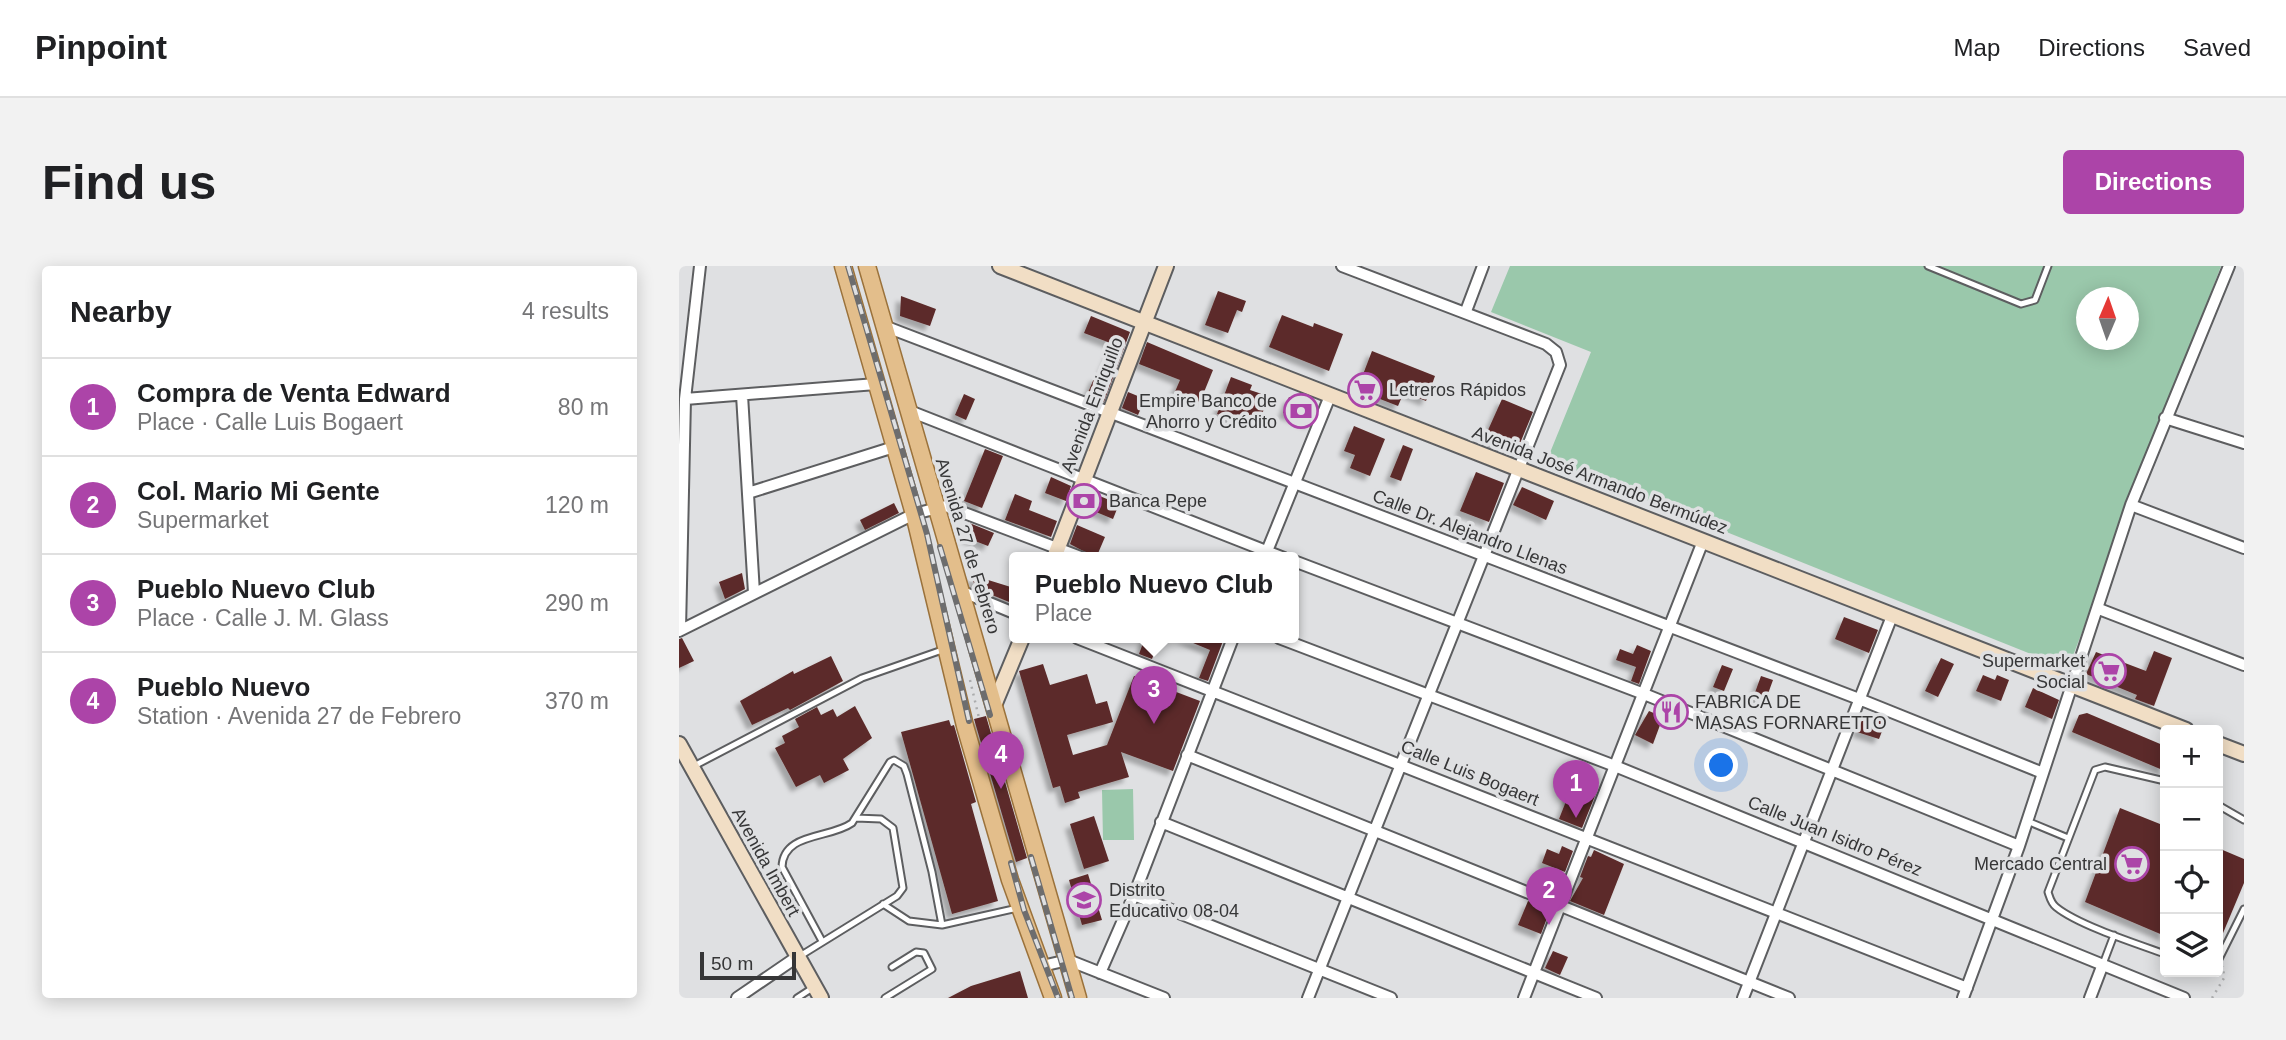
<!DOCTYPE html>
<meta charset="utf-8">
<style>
:root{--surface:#fff;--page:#f2f2f2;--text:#202124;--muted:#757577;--line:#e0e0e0;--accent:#ac44a8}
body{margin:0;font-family:Helvetica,sans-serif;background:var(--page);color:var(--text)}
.controls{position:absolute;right:21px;bottom:21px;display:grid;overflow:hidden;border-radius:7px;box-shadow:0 4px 18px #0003}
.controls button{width:63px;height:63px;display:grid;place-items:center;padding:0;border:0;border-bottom:2px solid var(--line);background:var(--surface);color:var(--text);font:35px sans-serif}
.compass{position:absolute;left:1397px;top:21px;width:63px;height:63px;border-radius:50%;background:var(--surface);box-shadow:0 4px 18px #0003;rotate:2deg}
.scale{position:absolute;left:21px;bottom:18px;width:96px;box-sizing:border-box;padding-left:7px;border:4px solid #363637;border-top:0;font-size:19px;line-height:24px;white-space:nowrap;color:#363637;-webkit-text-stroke:5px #dfe0e2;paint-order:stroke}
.you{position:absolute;left:1043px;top:500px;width:24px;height:24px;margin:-18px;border:5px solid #fff;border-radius:50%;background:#1a73e8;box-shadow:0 0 0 10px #1a73e833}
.badge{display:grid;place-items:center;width:46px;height:46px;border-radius:50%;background:var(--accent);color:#fff;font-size:23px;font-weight:700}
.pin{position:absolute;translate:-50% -58px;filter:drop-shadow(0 2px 4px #0008)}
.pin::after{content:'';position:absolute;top:37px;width:24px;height:21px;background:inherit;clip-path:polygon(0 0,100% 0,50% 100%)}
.popup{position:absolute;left:330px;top:286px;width:290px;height:91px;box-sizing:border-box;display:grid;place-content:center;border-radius:7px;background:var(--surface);filter:drop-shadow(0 2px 5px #0005);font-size:23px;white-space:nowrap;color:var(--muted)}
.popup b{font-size:26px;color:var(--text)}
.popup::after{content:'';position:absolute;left:50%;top:100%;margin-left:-14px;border:14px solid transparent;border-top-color:var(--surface)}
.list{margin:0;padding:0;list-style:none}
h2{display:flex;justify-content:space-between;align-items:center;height:91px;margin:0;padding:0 28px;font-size:30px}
h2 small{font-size:23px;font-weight:400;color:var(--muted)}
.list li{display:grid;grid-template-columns:46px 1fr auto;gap:21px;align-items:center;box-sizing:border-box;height:98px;padding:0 28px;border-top:2px solid var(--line)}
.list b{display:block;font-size:26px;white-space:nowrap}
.list p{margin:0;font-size:23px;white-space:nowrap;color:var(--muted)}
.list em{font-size:23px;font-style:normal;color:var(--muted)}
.icon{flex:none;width:38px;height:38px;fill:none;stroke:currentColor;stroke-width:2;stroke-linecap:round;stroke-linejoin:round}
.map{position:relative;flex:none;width:1565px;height:732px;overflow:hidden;border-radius:7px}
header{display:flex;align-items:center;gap:42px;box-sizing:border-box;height:98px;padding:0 35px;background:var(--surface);border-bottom:2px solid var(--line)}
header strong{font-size:33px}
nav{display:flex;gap:38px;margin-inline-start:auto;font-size:24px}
.intro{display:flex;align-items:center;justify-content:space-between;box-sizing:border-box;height:168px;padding:0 42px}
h1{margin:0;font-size:49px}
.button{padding:18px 32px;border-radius:7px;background:var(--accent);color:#fff;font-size:24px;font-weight:700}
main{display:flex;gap:42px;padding:0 42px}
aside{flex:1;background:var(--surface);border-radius:7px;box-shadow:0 4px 18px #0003}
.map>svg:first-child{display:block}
.green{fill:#9ac8ab;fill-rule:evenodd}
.building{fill:#5c2b29;filter:url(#shadow)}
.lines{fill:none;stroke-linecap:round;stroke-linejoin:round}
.lane-casing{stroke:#5d5e60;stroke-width:9}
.street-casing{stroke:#5d5e60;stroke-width:14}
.secondary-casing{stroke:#5d5e60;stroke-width:18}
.primary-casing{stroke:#9b723b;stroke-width:19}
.path{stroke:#abacad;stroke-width:2.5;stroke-dasharray:2 5;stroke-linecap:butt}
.lane{stroke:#fff;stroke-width:5}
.street{stroke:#fff;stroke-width:10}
.secondary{stroke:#f1dec5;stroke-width:14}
.primary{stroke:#e3be8b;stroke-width:16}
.rail-casing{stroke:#6d6d6e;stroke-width:6}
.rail{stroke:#dfe0e2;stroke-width:3.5;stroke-dasharray:10;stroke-linecap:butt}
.labels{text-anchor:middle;stroke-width:7;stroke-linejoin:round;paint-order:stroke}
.poi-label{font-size:18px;fill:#363637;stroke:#dfe0e2;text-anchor:start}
.street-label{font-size:18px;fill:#363637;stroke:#dfe0e2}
</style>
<header>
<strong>Pinpoint</strong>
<nav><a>Map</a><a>Directions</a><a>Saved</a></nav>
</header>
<div class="intro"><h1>Find us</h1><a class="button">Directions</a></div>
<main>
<aside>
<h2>Nearby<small>4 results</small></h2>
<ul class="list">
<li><span class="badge">1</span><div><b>Compra de Venta Edward</b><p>Place · Calle Luis Bogaert</p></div><em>80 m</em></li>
<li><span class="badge">2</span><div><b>Col. Mario Mi Gente</b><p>Supermarket</p></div><em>120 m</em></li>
<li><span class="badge">3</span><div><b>Pueblo Nuevo Club</b><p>Place · Calle J. M. Glass</p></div><em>290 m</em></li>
<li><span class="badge">4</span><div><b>Pueblo Nuevo</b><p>Station · Avenida 27 de Febrero</p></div><em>370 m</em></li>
</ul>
</aside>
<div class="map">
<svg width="1565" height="732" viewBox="0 0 1565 732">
<defs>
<filter id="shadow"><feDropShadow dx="-5" dy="5" stdDeviation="2" flood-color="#0004"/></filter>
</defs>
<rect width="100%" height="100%" fill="#dfe0e2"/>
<path class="green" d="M831,0H1542L1389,403L868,194L912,86L812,46ZM1408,32H1450V74H1408Z
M454,523L455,574H424L423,524Z"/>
<path class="building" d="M539,25L567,35L563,46L558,44L549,67L526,59Z
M222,30L257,43L251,60L221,50Z
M603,49L634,61L635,57L664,68L650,105L590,81Z
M412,50L451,66L425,136L408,129L416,110L420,112L434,78L405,67Z
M468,76L534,104L521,136L495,128L501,114L460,98Z
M693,85L756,110L747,135L725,126L719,140L678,124Z
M552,111L573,119L571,124L589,130L581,155L562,149L560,155L538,148Z
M449,126L466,133L459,149L443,142Z
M285,128L296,133L287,154L276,149Z
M610,131L638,142L631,158L604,147Z
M823,133L854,146L837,187L805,173Z
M675,160L706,173L691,210L671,202L676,189L665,185Z
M724,179L734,183L722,215L711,211Z
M306,183L324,190L303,242L285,235Z
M797,206L825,217L810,256L781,245Z
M372,211L392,220L387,235L366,227Z
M843,221L875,235L867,254L834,239Z
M411,226L440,238L434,253L405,241Z
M336,228L353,235L350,244L378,255L372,271L326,254Z
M215,237L220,247L186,264L181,254Z
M288,256L315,267L309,280L283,270Z
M398,259L426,271L417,292L391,278Z
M63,307L66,323L46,333L40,316Z
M293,309L335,322V338L296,322Z
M1165,351L1199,364L1190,387L1156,373Z
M3,372L15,395L0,402V373Z
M466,372H481L473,393L460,388Z
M502,372L544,375L529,415L520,412L531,384Z
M958,379L972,385L960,418L952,415L957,401L937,394L941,383L954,388Z
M1475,385L1493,392L1475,440L1456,433L1458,429L1407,408L1417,386L1467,405Z
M152,390L164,415L111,444L109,442L73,459L61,435L114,405L115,408Z
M1262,392L1275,398L1259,431L1246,425Z
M364,398L371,419L408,408L417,438L428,435L434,456L388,469L394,489L428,479L455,410L521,435L494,505L442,486L450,511L399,526L401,532L386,537L381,520L374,522L340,405Z
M1043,399L1054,403L1045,425L1034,421Z
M1304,409L1316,414L1318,409L1330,414L1322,435L1297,425Z
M1082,410L1094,414L1086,436L1074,432Z
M1354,422L1380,434L1373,453L1346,441Z
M176,440L193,472L164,493L170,504L145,517L141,509L117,521L96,482L106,477L103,470L120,461L116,453L138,441L142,449L154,443L158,451Z
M970,445L984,451L974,478L956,469Z
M1408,447L1486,480V505L1393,466L1400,449Z
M1190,449L1207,455L1200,473L1178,466L1184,452Z
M307,450L348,592L337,596L295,453Z
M270,454L272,460L275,459L297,536L292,538L319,635L273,648L222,466Z
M895,515L918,525L903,562L880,553Z
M1441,542L1486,560V670L1406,636Z
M415,550L430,595L405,603L391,558Z
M883,580L894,585L886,606L863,597L868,583L880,588Z
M1539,582L1565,593V617L1539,679Z
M915,584L945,598L925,649L891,635L904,612L901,611L909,590L912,591Z
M409,608L423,654L403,659L390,614Z
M849,635L871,644L862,668L839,659Z
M874,685L889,691L881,709L866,702Z
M341,705L349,732H269L292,720Z"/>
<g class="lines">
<g class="lane-casing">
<path id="lane" d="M1249,0L1342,38L1356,34L1369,0
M15,500L183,412L266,383
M1486,515L1426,501L1416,504L1369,626C1371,632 1372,637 1377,641C1399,659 1458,678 1486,688
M1539,539L1565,554
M1348,555L1389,572
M263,659L339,642
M143,675L103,601C104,566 151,573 173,557L211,496L215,494L225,500L228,508L253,606L263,659L230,655L204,638
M121,690L218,630L224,622L214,562L202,553L177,552
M1539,695L1565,643
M1424,698L1435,669
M118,732L135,721
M206,732L253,703L245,687L237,686L213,701"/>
</g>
<g class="street-casing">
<path id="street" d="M787,45L804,0
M205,60L1180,433L1364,507
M63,129L75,327
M6,133L197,118
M228,144L605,292
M1486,152L1565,177
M69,227L215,181
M1452,239L1565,282
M586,290L651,130
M615,295L965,428L1340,580
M284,326L335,347
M1420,343L1565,399
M1,364L6,133L21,0
M0,365L235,248L267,240L404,292
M398,372L1288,722
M600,372L936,500L1505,732
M508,489L1110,732
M482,556L917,732
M455,629L712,732
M363,700L389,694L485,732
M421,707L455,629L554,372
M58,732L118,691
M629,732L881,99L877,86L867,78L663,0
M845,732L1024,275
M1064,732L1213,350
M1284,732L1340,580L1452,239L1550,0
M1411,732L1424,698"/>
</g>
<g class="secondary-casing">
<path id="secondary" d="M321,0L1507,464
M375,292L487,0
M316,437L343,372
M0,478L142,732
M1539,478L1565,488"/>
</g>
<g class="primary-casing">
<path id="primary" d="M164,0L235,248L286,460L331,614L374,732
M188,0L399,732"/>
</g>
<path class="path" d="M291,414L300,452
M1533,732L1545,712L1544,700"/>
<use href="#lane" class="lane"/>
<use href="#street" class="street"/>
<use href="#secondary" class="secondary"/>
<use href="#primary" class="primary"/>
<g class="rail-casing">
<path id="rail" d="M169,0L248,268L290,455
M261,281L311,449
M352,591L393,732
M332,597L345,644L379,732"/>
</g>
<use href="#rail" class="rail"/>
</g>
<defs>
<g id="supermarket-ring" transform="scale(1.75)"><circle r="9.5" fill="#dfe0e2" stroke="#ac44a8" stroke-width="1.5"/><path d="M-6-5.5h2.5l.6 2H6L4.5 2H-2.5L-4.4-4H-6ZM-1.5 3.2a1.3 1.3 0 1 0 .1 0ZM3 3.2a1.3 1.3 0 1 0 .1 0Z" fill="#ac44a8"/></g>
<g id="bank-ring" transform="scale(1.75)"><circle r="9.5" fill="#dfe0e2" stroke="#ac44a8" stroke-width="1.5"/><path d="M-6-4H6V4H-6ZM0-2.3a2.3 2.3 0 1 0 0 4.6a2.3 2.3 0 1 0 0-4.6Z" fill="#ac44a8"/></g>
<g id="restaurant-ring" transform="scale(1.75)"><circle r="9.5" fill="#dfe0e2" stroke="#ac44a8" stroke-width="1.5"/><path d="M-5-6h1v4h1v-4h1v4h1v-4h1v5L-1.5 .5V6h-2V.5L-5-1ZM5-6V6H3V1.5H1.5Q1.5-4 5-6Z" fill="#ac44a8"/></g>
<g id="school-ring" transform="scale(1.75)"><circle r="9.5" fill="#dfe0e2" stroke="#ac44a8" stroke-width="1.5"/><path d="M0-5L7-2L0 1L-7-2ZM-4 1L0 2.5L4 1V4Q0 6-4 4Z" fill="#ac44a8"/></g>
</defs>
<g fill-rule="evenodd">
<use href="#supermarket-ring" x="686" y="124"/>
<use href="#bank-ring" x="622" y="145"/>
<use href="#bank-ring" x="405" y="235"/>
<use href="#supermarket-ring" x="1430" y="405"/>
<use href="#restaurant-ring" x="992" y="446"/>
<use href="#supermarket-ring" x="1453" y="598"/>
<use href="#school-ring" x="405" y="634"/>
</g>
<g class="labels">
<g class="poi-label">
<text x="710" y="130">Letreros Rápidos</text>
<text x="598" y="141" text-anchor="end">Empire Banco de<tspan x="598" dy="21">Ahorro y Crédito</tspan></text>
<text x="430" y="241">Banca Pepe</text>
<text x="1406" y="401" text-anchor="end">Supermarket<tspan x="1406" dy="21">Social</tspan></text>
<text x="1016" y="442">FABRICA DE<tspan x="1016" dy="21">MASAS FORNARETTO</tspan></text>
<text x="1428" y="604" text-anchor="end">Mercado Central</text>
<text x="430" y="630">Distrito<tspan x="430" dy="21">Educativo 08-04</tspan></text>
</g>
<g class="street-label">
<text transform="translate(413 139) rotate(-69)" y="6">Avenida Enriquillo</text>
<text transform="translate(921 214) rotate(21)" y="6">Avenida José Armando Bermúdez</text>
<text transform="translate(791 266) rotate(21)" y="6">Calle Dr. Alejandro Llenas</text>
<text transform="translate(289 280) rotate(73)" y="6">Avenida 27 de Febrero</text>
<text transform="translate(791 507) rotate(22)" y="6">Calle Luis Bogaert</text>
<text transform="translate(1156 570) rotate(22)" y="6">Calle Juan Isidro Pérez</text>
<text transform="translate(87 596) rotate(61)" y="6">Avenida Imbert</text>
</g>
</g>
</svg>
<div class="controls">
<button>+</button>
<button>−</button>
<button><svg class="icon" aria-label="locate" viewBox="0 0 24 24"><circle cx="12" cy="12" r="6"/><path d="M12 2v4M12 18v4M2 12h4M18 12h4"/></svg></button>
<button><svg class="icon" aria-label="layers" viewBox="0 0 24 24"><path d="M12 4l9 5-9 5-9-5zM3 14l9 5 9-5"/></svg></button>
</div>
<svg class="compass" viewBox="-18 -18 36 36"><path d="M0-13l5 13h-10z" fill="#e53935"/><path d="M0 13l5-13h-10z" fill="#757577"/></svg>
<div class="scale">50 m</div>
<div class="you"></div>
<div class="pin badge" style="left:897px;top:552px">1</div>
<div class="pin badge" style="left:870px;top:659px">2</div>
<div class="pin badge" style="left:475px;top:458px">3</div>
<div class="popup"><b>Pueblo Nuevo Club</b>Place</div>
<div class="pin badge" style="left:322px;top:523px">4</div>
</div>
</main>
